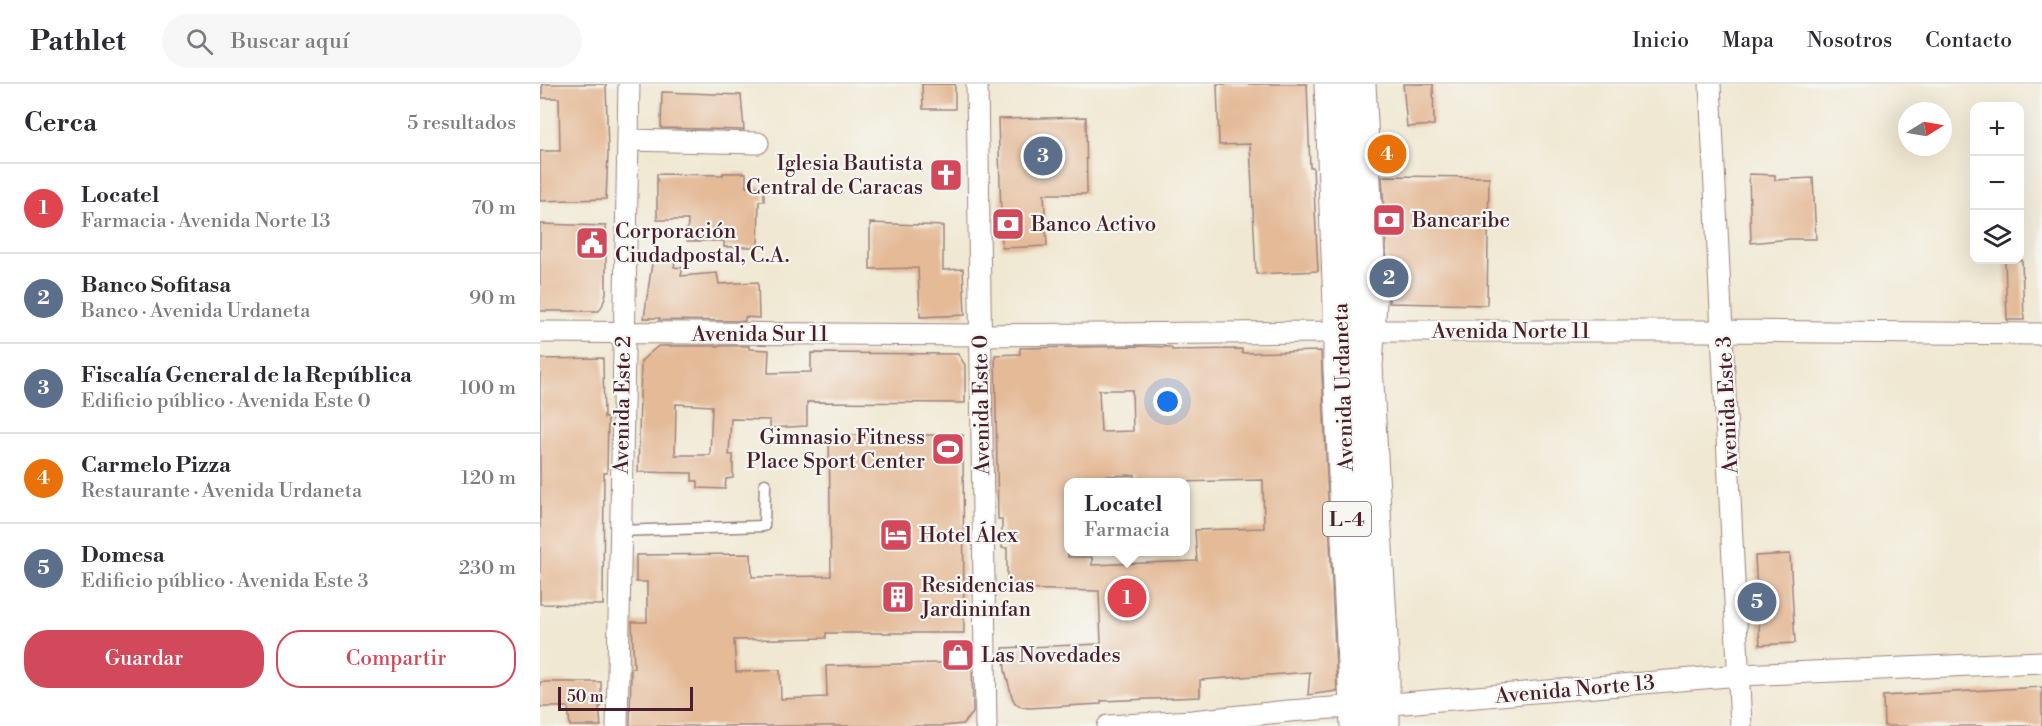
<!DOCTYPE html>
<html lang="es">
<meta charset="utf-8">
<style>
:root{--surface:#fff;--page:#f7f7f7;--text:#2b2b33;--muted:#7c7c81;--line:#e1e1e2;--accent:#d1495b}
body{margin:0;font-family:"Libre Bodoni",serif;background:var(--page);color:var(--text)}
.controls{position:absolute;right:18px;top:18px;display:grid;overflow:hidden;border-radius:12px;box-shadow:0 6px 24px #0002}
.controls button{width:54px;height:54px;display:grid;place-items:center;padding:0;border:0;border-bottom:2px solid var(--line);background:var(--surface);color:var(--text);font:30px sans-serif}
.compass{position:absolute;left:1358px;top:18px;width:54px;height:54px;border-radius:50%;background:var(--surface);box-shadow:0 6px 24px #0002;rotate:79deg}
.scale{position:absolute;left:18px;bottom:15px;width:135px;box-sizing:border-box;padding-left:6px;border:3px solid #4a1f2b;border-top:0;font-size:16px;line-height:21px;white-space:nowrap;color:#4a1f2b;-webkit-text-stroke:4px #f6f6f2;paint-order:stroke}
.you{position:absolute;left:628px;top:318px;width:21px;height:21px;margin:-15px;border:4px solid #fff;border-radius:50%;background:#1a73e8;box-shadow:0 0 0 9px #1a73e833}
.badge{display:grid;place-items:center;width:39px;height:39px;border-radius:50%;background:var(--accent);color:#fff;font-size:20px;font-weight:700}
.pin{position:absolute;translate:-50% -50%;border:3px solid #fff;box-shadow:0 2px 6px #0006}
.popup{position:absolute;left:524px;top:394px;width:126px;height:78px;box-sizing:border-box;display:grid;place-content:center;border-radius:12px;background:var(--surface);filter:drop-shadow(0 2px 4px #0005);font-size:20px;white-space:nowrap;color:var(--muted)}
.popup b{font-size:22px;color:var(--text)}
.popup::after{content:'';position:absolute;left:50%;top:100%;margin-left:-12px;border:12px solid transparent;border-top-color:var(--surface)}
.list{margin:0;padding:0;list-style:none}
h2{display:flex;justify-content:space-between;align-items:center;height:78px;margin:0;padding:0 24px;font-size:26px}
h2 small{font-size:20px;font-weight:400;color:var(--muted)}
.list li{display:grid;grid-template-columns:39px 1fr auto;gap:18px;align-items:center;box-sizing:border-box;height:90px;padding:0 24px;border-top:2px solid var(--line)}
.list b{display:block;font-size:22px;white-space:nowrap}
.list p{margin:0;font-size:20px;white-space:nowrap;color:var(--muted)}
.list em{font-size:20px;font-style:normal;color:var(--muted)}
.actions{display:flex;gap:12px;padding:18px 24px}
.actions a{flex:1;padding:14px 0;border:2px solid var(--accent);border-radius:24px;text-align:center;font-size:21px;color:var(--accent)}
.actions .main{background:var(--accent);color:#fff}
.icon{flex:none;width:33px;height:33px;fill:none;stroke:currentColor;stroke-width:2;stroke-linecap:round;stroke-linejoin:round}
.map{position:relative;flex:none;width:1502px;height:642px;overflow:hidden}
header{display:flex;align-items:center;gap:36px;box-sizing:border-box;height:84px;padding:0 30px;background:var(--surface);border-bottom:2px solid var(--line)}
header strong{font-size:28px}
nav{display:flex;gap:33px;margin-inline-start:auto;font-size:21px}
.search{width:420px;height:54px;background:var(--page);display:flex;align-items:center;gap:15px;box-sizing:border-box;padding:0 21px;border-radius:33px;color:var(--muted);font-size:22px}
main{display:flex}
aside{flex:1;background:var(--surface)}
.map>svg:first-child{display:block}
.building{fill:#e4ba97;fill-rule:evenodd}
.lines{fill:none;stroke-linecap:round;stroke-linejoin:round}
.lane-casing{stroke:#9d847e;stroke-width:13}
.street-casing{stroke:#9d847e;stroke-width:23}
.primary-casing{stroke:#9d847e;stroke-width:35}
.lane{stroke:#fff;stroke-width:10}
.street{stroke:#fff;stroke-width:21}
.primary{stroke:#fff;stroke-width:33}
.labels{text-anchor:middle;stroke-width:4.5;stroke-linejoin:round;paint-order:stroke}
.shield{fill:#f6f6f2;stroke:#7e6067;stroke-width:1.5}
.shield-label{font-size:20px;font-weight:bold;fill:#4a1f2b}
.poi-label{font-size:21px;fill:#4a1f2b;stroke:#f6f6f2;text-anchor:start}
.street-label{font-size:21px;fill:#4a1f2b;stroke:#f6f6f2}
</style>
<header>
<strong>Pathlet</strong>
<div class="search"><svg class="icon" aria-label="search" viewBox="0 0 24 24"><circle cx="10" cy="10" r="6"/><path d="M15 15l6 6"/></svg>Buscar aquí</div>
<nav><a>Inicio</a><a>Mapa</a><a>Nosotros</a><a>Contacto</a></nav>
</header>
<main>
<aside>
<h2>Cerca<small>5 resultados</small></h2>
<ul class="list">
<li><span class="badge" style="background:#e0444e">1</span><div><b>Locatel</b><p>Farmacia · Avenida Norte 13</p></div><em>70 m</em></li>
<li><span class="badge" style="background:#5c6f8a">2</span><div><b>Banco Sofitasa</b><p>Banco · Avenida Urdaneta</p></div><em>90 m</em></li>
<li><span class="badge" style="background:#5c6f8a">3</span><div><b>Fiscalía General de la República</b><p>Edificio público · Avenida Este 0</p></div><em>100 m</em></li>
<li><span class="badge" style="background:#e8710a">4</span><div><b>Carmelo Pizza</b><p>Restaurante · Avenida Urdaneta</p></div><em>120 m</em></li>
<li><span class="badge" style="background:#5c6f8a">5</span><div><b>Domesa</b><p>Edificio público · Avenida Este 3</p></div><em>230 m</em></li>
</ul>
<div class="actions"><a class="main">Guardar</a><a>Compartir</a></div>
</aside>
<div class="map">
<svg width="1502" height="642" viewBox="0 0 1502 642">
<rect width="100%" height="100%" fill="#f6f6f2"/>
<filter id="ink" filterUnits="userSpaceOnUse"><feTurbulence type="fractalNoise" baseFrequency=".0167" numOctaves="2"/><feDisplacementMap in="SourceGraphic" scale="12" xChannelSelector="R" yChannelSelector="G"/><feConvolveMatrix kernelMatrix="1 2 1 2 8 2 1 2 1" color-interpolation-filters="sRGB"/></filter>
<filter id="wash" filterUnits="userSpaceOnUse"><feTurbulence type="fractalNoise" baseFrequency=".008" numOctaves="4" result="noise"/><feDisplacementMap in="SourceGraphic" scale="24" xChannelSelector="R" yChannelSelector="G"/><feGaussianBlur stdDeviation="1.35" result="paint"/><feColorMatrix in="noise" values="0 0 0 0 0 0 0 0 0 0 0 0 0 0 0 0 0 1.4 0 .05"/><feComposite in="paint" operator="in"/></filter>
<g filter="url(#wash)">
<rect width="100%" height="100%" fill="#f0e8d2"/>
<g id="blocks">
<path class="building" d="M2,0H66L68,70L66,115L0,117V67H20L19,14H2Z
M382,0H415V25H383Z
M677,0H767L770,83H773L778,187L716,190L710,60L679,61Z
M863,0H893L894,41L867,43Z
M122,8L201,11L204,46L121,44Z
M546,33L547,110H504L507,162L462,164L458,35Z
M183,89H206V103H224V117H219L218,163H184V157H147L148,136H117V90L183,91Z
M1209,90L1235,91V96L1273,94L1276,155H1250L1211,159Z
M842,92L949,93L947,221L849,219Z
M330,139L403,142V186L423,185L425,231L380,233L378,184L330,185Z
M0,140L66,142V209L63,220L59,227H0Z
M136,171L134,183L143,184L141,192L177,189L179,200L218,198L219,234L205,233V237L119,236L120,234H104L113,173Z
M1465,176H1482L1484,236H1467Z
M118,262H209V265L229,266L228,289L271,288V269L418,270L425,281V319L267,318V342L230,344V336L191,335L189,371H193V394L186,395L185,405L158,404V397H152V389L98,388L101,277ZM136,320L172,322L170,371H135Z
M598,262L631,263L632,266L702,265V269L781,267L797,607L768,611L770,588L660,596V613L561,617V620L489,624L482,623L475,619L472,613L465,586L463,564L561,560L559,507L467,505V464H462V435H458L455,271L480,270V264ZM559,306H592L593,347L561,348ZM595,391V399L723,396L724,444L655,446L657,477L552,481V473H528V399H567V392Z
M63,274L64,334H68L67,389H64L63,521L0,520V275Z
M289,351H423L424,549H286V554L194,556L196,588L240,586L241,615L287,613L286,582L432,578L433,629L423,640L403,642H90L91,584H94L92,538H107V498H96V471L211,470L212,493L291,492Z
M1250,470L1255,559L1220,561L1215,472Z
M0,598H61V623H59L61,642H30L28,623H0Z
M1502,603V642H1344L1343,612Z"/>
</g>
</g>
<g filter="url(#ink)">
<use href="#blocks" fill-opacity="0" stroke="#9d847e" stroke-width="1.5"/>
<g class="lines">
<g class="lane-casing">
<path id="lane" d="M79,447L224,442L225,400"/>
</g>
<g class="street-casing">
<path id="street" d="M437,0L446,642
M1170,0L1201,642
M88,56L218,59
M0,248L440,251L788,248L829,245L846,247H1183L1502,250
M77,642L89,0
M568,642L652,637L749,627L864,619L1200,591L1502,578"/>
</g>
<g class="primary-casing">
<path id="primary" d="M791,0L800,220V284L817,642
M819,0L830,216L826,282L843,590V642"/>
</g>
<use href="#lane" class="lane"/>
<use href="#street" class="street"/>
<use href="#primary" class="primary"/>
</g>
</g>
<defs>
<g id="church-square" transform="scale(1.725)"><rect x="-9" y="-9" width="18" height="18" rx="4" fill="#d1495b" stroke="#f6f6f2"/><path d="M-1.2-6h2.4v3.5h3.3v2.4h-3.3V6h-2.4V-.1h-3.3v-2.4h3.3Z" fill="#fff"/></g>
<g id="bank-square" transform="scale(1.725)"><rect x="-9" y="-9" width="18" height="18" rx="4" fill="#d1495b" stroke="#f6f6f2"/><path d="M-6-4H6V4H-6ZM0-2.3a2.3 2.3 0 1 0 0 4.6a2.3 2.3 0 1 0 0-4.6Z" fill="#fff"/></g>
<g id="civic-square" transform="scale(1.725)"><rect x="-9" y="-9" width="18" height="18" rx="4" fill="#d1495b" stroke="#f6f6f2"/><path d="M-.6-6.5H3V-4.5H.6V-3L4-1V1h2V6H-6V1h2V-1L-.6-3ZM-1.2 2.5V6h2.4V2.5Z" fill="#fff"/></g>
<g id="stadium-square" transform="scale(1.725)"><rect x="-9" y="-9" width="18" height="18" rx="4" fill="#d1495b" stroke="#f6f6f2"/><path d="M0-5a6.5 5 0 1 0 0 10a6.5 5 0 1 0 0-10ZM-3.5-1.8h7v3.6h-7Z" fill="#fff"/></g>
<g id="hotel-square" transform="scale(1.725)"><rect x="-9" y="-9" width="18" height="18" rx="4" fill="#d1495b" stroke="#f6f6f2"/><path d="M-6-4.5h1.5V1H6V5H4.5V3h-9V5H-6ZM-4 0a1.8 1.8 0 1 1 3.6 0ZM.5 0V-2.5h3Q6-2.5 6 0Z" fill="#fff"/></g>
<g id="building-square" transform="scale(1.725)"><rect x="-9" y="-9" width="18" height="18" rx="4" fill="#d1495b" stroke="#f6f6f2"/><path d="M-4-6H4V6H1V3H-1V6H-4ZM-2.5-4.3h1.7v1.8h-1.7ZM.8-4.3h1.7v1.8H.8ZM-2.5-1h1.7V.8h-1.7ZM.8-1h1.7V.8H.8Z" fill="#fff"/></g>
<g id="shop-square" transform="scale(1.725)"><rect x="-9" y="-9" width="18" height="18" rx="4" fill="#d1495b" stroke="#f6f6f2"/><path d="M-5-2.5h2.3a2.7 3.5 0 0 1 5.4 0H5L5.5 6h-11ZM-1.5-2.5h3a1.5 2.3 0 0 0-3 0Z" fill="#fff"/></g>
</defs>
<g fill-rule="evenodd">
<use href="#church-square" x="406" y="91"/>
<use href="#bank-square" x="849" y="136"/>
<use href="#bank-square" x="468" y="140"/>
<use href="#civic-square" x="52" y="159"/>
<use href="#stadium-square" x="408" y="365"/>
<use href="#hotel-square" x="356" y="451"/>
<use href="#building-square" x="358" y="513"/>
<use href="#shop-square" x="418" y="571"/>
</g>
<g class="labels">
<rect class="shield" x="783" y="418" width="48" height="34" rx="4.5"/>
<g class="shield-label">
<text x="807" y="442">L-4</text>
</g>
<g class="poi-label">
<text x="383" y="86" text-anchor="end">Iglesia Bautista<tspan x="383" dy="24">Central de Caracas</tspan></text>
<text x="872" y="143">Bancaribe</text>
<text x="491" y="147">Banco Activo</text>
<text x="75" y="154">Corporación<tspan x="75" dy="24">Ciudadpostal, C.A.</tspan></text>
<text x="385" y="360" text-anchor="end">Gimnasio Fitness<tspan x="385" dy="24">Place Sport Center</tspan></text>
<text x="379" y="458">Hotel Álex</text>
<text x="381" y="508">Residencias<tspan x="381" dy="24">Jardininfan</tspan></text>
<text x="441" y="578">Las Novedades</text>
</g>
<g class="street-label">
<text x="971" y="254">Avenida Norte 11</text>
<text x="220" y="257">Avenida Sur 11</text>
<text transform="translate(803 303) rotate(-92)" y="7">Avenida Urdaneta</text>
<text transform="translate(82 321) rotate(-89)" y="7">Avenida Este 2</text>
<text transform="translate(441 321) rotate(-91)" y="7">Avenida Este 0</text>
<text transform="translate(1187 321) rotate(-93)" y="7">Avenida Este 3</text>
<text transform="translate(1035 605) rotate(-5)" y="7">Avenida Norte 13</text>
</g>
</g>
</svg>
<div class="controls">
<button>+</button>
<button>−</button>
<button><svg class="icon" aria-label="layers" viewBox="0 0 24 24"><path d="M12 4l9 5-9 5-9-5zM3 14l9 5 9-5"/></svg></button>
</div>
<svg class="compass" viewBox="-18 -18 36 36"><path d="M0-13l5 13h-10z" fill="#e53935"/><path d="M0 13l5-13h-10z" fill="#7c7c81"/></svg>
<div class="scale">50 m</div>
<div class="you"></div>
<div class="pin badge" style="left:587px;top:514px;background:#e0444e">1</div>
<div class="popup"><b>Locatel</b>Farmacia</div>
<div class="pin badge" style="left:849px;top:194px;background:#5c6f8a">2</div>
<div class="pin badge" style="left:503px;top:72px;background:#5c6f8a">3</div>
<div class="pin badge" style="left:847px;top:70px;background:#e8710a">4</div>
<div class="pin badge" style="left:1217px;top:518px;background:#5c6f8a">5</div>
</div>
</main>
